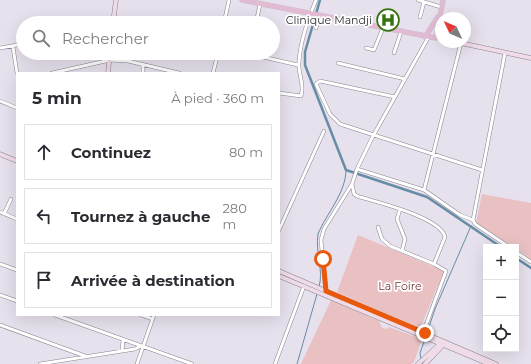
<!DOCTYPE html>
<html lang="fr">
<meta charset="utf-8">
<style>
:root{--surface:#fff;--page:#f2f2f3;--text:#2b2b33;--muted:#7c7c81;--line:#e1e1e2}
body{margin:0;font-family:Montserrat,sans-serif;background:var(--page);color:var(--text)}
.controls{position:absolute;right:12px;bottom:12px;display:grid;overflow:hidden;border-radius:0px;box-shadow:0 4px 16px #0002}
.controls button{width:36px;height:36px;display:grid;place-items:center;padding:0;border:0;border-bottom:1px solid var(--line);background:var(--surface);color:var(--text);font:20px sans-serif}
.compass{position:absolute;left:435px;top:12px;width:36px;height:36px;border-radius:50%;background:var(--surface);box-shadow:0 4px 16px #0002;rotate:314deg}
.stop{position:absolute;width:12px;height:12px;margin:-9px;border:3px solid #ea580c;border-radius:50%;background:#fff}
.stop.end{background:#ea580c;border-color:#fff;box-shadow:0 1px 4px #0008}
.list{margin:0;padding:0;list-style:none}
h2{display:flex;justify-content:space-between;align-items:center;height:52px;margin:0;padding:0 16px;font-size:17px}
h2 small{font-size:13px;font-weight:400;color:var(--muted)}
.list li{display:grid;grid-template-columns:26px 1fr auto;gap:12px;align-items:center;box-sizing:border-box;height:56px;margin:0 8px 8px;padding:0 8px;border:1px solid var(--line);border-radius:0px}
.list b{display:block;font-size:15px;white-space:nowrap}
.list em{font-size:13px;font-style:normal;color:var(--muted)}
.icon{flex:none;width:22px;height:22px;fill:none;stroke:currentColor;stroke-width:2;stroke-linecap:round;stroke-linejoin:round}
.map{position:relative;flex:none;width:531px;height:364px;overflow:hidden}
.search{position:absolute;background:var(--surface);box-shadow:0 4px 16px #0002;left:16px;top:16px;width:264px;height:44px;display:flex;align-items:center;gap:10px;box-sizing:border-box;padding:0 14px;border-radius:22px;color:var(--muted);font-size:15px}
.panel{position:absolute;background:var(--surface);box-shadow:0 4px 16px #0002;left:16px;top:72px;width:264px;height:244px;border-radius:0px}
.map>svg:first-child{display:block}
.green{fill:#e9c1c3}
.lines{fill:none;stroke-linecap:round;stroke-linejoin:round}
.stream{stroke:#668ca6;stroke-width:1}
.canal{stroke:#668ca6;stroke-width:2.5}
.street-casing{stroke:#89848e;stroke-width:4}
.secondary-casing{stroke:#89848e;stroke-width:5}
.primary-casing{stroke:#c5c4c5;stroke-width:5.5}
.street{stroke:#fff;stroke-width:3}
.secondary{stroke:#f0dce9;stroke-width:4}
.primary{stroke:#e2bad4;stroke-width:4.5}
.route{stroke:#ea580c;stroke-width:5}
.labels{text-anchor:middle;stroke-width:3.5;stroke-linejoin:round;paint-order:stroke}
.poi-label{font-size:11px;fill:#2f2d31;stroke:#fff;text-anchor:end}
.park-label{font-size:11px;fill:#703239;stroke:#fff}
</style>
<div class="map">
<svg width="531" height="364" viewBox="0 0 531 364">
<rect width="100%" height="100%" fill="#e7e1ed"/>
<path class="green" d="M482,194L531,203V259C512,246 495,236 476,223Z
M358,235L444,271L420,329L337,292Z
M331,300L379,321L382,328L387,329L389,327L422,339L414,362L411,364H301Z"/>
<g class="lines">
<path class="stream" d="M319,287C324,270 315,252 318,234C326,214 346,193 346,170
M427,333L435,309L471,226
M421,359L420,353L425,339
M297,364L317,294"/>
<path class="canal" d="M320,0L305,52V65L346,170L427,197L501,247
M516,258L531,268"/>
<g class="street-casing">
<path id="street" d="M418,0L441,7
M420,17L424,2
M107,23L113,21
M224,23L229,0
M256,23L260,4
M316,28L319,15
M428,38L373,136L357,169L352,184L354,194L357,196C375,202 441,217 445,237L434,264
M13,47L17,73
M0,48L23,44
M366,48L374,50L383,28
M245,53L298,65
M394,53L401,32
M505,53L473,220L475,224L509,247
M338,63L405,79
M52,73L110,60L128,61L179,73
M143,73V65
M213,73L218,53
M279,93L301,96C305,85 298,74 299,63C300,41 308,20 316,0
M395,97L320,81L316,84L330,114L340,124L482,170
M0,101L17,108
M357,169L424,190L460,215L473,220
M424,190L461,43
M400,209L397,219L405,239L402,251
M0,212L17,219
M4,214L11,199
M378,227L382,239L390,246L434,264L446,271L423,333
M279,230L324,131
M516,252L531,262
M0,264L17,270
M326,291L321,240L324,229L352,184
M0,295L17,301
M55,315L192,364
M141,315L153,319
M0,325L85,356
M122,351L123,340
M40,364L135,349L141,346
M137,364L154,315
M275,364L304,286"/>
</g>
<g class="secondary-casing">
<path id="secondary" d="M113,23L116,0
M456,42L531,58
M108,73L110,53
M0,154L17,161
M279,271L496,364
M279,276L489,364
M418,364L441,343
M425,364L444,344"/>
</g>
<g class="primary-casing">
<path id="primary" d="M242,0L436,38L443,0
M425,37L438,17"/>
</g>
<use href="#street" class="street"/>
<use href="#secondary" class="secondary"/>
<use href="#primary" class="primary"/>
</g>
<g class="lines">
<path class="route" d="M323,259L326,291L425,333"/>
</g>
<defs>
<g id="hospital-ring" transform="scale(1.15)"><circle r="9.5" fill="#fff" stroke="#357511" stroke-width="1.5"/><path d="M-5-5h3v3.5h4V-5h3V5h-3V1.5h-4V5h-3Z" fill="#357511"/></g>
</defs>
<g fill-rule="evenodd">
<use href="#hospital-ring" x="388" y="20"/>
</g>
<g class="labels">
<g class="poi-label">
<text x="372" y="24">Clinique Mandji</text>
</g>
<g class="park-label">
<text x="400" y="290">La Foire</text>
</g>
</g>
</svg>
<div class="controls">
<button>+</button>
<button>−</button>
<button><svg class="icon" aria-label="locate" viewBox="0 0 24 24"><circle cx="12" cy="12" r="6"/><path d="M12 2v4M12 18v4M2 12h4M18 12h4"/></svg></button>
</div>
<svg class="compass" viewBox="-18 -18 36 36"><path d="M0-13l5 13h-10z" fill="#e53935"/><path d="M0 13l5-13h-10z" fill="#7c7c81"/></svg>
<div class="stop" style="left:323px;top:259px"></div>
<div class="stop end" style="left:425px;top:333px"></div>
<div class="search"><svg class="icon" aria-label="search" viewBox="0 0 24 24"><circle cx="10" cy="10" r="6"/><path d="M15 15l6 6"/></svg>Rechercher</div>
<section class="panel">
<h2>5 min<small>À pied · 360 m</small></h2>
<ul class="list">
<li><svg class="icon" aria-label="ahead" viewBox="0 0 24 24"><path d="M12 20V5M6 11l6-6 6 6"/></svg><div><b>Continuez</b></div><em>80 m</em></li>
<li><svg class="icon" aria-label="left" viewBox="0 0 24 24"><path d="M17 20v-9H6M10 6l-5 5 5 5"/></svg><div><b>Tournez à gauche</b></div><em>280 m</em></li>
<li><svg class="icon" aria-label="arrive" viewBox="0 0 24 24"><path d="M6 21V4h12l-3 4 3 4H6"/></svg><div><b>Arrivée à destination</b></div></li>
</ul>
</section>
</div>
